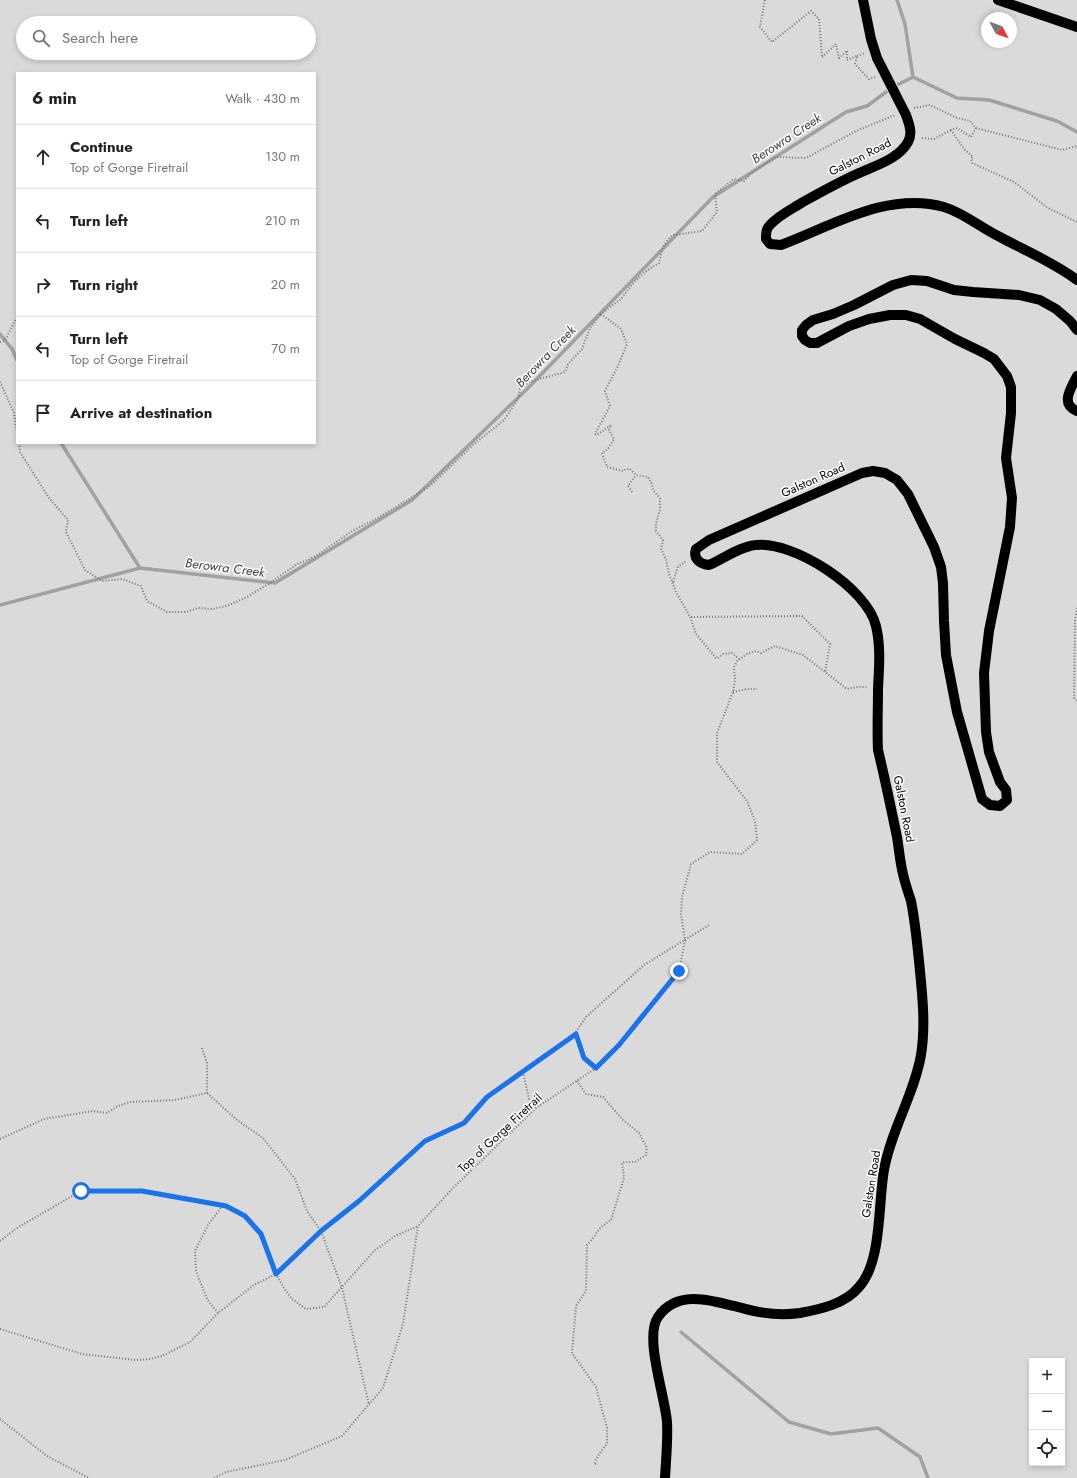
<!DOCTYPE html>
<meta charset="utf-8">
<style>
:root{--surface:#fff;--page:#f2f2f2;--text:#222;--muted:#767676;--line:#e0e0e0}
body{margin:0;font-family:Jost,sans-serif;background:var(--page);color:var(--text)}
.controls{position:absolute;right:12px;bottom:12px;display:grid;overflow:hidden;border-radius:0px;box-shadow:0 2px 6px #0003}
.controls button{width:36px;height:36px;display:grid;place-items:center;padding:0;border:0;border-bottom:1px solid var(--line);background:var(--surface);color:var(--text);font:20px sans-serif}
.compass{position:absolute;left:981px;top:12px;width:36px;height:36px;border-radius:50%;background:var(--surface);box-shadow:0 2px 6px #0003;rotate:131deg}
.stop{position:absolute;width:12px;height:12px;margin:-9px;border:3px solid #1a73e8;border-radius:50%;background:#fff}
.stop.end{background:#1a73e8;border-color:#fff;box-shadow:0 1px 4px #0008}
.list{margin:0;padding:0;list-style:none}
h2{display:flex;justify-content:space-between;align-items:center;height:52px;margin:0;padding:0 16px;font-size:17px}
h2 small{font-size:13px;font-weight:400;color:var(--muted)}
.list li{display:grid;grid-template-columns:26px 1fr auto;gap:12px;align-items:center;box-sizing:border-box;height:64px;padding:0 16px;border-top:1px solid var(--line)}
.list b{display:block;font-size:15px;white-space:nowrap}
.list p{margin:0;font-size:13px;white-space:nowrap;color:var(--muted)}
.list em{font-size:13px;font-style:normal;color:var(--muted)}
.icon{flex:none;width:22px;height:22px;fill:none;stroke:currentColor;stroke-width:2;stroke-linecap:round;stroke-linejoin:round}
.map{position:relative;flex:none;width:1077px;height:1478px;overflow:hidden}
.search{position:absolute;background:var(--surface);box-shadow:0 2px 6px #0003;left:16px;top:16px;width:300px;height:44px;display:flex;align-items:center;gap:10px;box-sizing:border-box;padding:0 14px;border-radius:22px;color:var(--muted);font-size:15px}
.panel{position:absolute;background:var(--surface);box-shadow:0 2px 6px #0003;left:16px;top:72px;width:300px;height:372px;border-radius:0px}
.map>svg:first-child{display:block}
.green{fill:#dadada;fill-rule:evenodd}
.lines{fill:none;stroke-linecap:round;stroke-linejoin:round}
.stream{stroke:#a1a1a1;stroke-width:3.5}
.major-casing{stroke:#dbdbdb;stroke-width:12}
.path{stroke:#757575;stroke-width:2;stroke-dasharray:1 2;stroke-linecap:butt}
.major{stroke:#000;stroke-width:10}
.major-bridge-casing{stroke:#dbdbdb;stroke-width:12;stroke-linecap:butt}
.major-bridge{stroke:#000;stroke-width:10}
.route{stroke:#1a73e8;stroke-width:5}
.labels{text-anchor:middle;stroke-width:3;stroke-linejoin:round;paint-order:stroke}
.street-label{font-size:12px;fill:#000;stroke:#fff}
.water-label{font-size:13px;font-style:italic;fill:#424242;stroke:#fff}
</style>
<div class="map">
<svg width="1077" height="1478" viewBox="0 0 1077 1478">
<rect width="100%" height="100%" fill="#fff"/>
<path class="green" d="M0,0H1077V1478H0ZM987,18H1011V42H987ZM23,23H309V53H23ZM17,73H315V443H17ZM1032,1361H1062V1463H1032Z"/>
<g class="lines">
<path class="stream" d="M897,0L905,24L913,77
M913,77L957,98L989,100L1057,121L1077,132
M0,334L12,349L17,360
M61,443L140,568L275,583L412,500L528,388L713,197L846,112L867,106L893,87L913,77
M0,605L140,568
M681,1332L789,1422L831,1434L878,1428L920,1457L928,1478"/>
<g class="major-casing">
<path id="major" d="M863,0L871,39L877,58
M998,0L1077,27
M906,115C909,124 913,133 908,142C899,159 874,166 857,174C839,182 821,192 803,202C792,209 779,215 770,225C766,229 766,233 766,239L770,244L781,245C832,226 887,191 944,207C964,213 981,228 1000,237C1026,251 1053,262 1077,280
M1077,376C1072,387 1059,404 1077,411
M665,1478C666,1460 668,1440 667,1422C665,1396 644,1337 658,1317C680,1284 724,1305 754,1311C768,1314 786,1315 800,1313C821,1309 845,1304 859,1287C882,1262 878,1204 884,1170C891,1130 914,1095 921,1055C926,1024 922,992 919,961C917,941 915,921 911,901C908,892 905,883 903,874C900,862 899,849 897,837C891,808 885,779 878,750C877,730 878,710 878,689C879,668 881,647 876,626C867,588 794,541 756,545C741,546 723,559 709,565C699,564 693,558 696,549L709,540L862,473L873,471L885,473L897,480L908,494L934,547L941,567L943,583L944,621L946,655L957,712L982,799L990,805L1000,806L1007,800L1006,790L1000,782L989,752L986,732L984,673L989,631L1010,527L1012,498L1006,458L1011,413V387L1007,376L994,359L984,353L955,339L920,319L906,315H890L869,319L849,326L817,343H810L805,340L802,336V330L806,325L813,320L833,314L854,305L893,285L911,280L927,281L954,290L973,292L1019,295L1040,300L1056,309L1070,321L1077,330"/>
</g>
<path class="path" d="M765,0L760,27L772,42L811,11L819,19L822,57
M847,51V60L857,56L855,64L869,79L875,77
M857,56L865,53
M822,57L836,44L839,58L847,51
M914,108L930,105L957,118L970,121L976,128
M976,128L971,137L957,128L951,130L964,149L973,157L971,159L972,163L1014,182L1048,208L1077,222
M976,128L1062,150L1077,146
M922,138L934,139L951,130
M0,342L5,340L16,319
M0,382L14,413L17,432
M19,443L20,452L49,498L68,520L66,532L85,570L102,581L122,579L141,586L147,601L167,612H186L198,608L213,609L229,605L247,597L270,583L297,564L308,560L319,554L352,531L376,519L429,487L473,445L504,420L518,399L520,389L529,382L565,372L568,364L582,349L590,328L601,314
M632,492L628,486L636,475
M673,582L678,567L686,561
M1077,608L1075,621L1074,698L1077,701
M691,617L802,616L830,644L825,672
M716,658L696,634L690,617L676,592L669,574L666,559L661,549L663,540L656,531V524L660,509V498L653,490L652,484L648,477L636,475L630,469H627L623,471L607,467L602,453L608,449L614,439L609,430L611,425L597,435L595,434L610,406L605,391L618,366L627,344L621,329L601,314L621,299L634,282L649,269L659,263C661,253 664,240 674,235L702,231L717,212L715,194L734,179L744,181L751,173L776,157L806,158L856,131L895,115
M718,658L723,654L732,653L739,659
M733,692L747,689H757
M575,1033L584,1058L596,1068
M202,1048L207,1063V1093
M523,1072L529,1099L536,1108
M577,1081L586,1094L603,1097L623,1120L639,1133L647,1148L646,1155L635,1162H625L622,1163L624,1178L611,1220L601,1227L593,1238L587,1245L586,1291L576,1306L572,1353L596,1387L607,1428V1444C602,1450 597,1456 594,1464H598
M0,1139L44,1119L93,1111L107,1113L118,1106L130,1102L175,1100L207,1093L237,1120L263,1138L295,1179L307,1211L321,1231L342,1288L369,1405
M0,1241L17,1228L81,1191H142L227,1206L245,1216L261,1234L276,1274L284,1288L292,1299L306,1309L324,1307L374,1251L395,1236L418,1226
M218,1313L207,1299L196,1271L195,1251L208,1225L223,1205
M0,1329L82,1354L136,1360L150,1359L162,1356L190,1342L218,1313L254,1285L276,1274L321,1231L359,1201L425,1141L464,1123L487,1097L575,1033L586,1017L644,965L709,925
M0,1419L47,1456L89,1478
M214,1478L226,1472L285,1460L342,1436L383,1388L403,1324L418,1226L453,1188L536,1108L596,1068L619,1045L679,971L685,940L681,914L682,897L691,864L710,852L742,854L757,840L755,821L747,801L717,762V733L733,692L735,680L734,667L737,661L747,654L756,651L761,653L775,646L803,655L847,689L858,687H868"/>
<use href="#major" class="major"/>
<g class="major-bridge-casing">
<path id="major-bridge" d="M877,58L906,115"/>
</g>
<use href="#major-bridge" class="major-bridge"/>
</g>
<g class="lines">
<path class="route" d="M81,1191H142L226,1206L245,1216L261,1234L276,1274L321,1231L359,1201L425,1141L464,1123L487,1097L576,1034L584,1058L596,1068L619,1045L679,971"/>
</g>
<g class="labels">
<g class="street-label">
<text transform="translate(860 157) rotate(-27)" y="4">Galston Road</text>
<text transform="translate(813 480) rotate(-24)" y="4">Galston Road</text>
<text transform="translate(904 809) rotate(79)" y="4">Galston Road</text>
<text transform="translate(500 1133) rotate(-43)" y="4">Top of Gorge Firetrail</text>
<text transform="translate(871 1184) rotate(-81)" y="4">Galston Road</text>
</g>
<g class="water-label">
<text transform="translate(786 138) rotate(-33)" y="5">Berowra Creek</text>
<text transform="translate(545 356) rotate(-46)" y="5">Berowra Creek</text>
<text transform="translate(225 567) rotate(7)" y="5">Berowra Creek</text>
</g>
</g>
</svg>
<div class="controls">
<button>+</button>
<button>−</button>
<button><svg class="icon" aria-label="locate" viewBox="0 0 24 24"><circle cx="12" cy="12" r="6"/><path d="M12 2v4M12 18v4M2 12h4M18 12h4"/></svg></button>
</div>
<svg class="compass" viewBox="-18 -18 36 36"><path d="M0-13l5 13h-10z" fill="#e53935"/><path d="M0 13l5-13h-10z" fill="#767676"/></svg>
<div class="stop" style="left:81px;top:1191px"></div>
<div class="stop end" style="left:679px;top:971px"></div>
<div class="search"><svg class="icon" aria-label="search" viewBox="0 0 24 24"><circle cx="10" cy="10" r="6"/><path d="M15 15l6 6"/></svg>Search here</div>
<section class="panel">
<h2>6 min<small>Walk · 430 m</small></h2>
<ul class="list">
<li><svg class="icon" aria-label="ahead" viewBox="0 0 24 24"><path d="M12 20V5M6 11l6-6 6 6"/></svg><div><b>Continue</b><p>Top of Gorge Firetrail</p></div><em>130 m</em></li>
<li><svg class="icon" aria-label="left" viewBox="0 0 24 24"><path d="M17 20v-9H6M10 6l-5 5 5 5"/></svg><div><b>Turn left</b></div><em>210 m</em></li>
<li><svg class="icon" aria-label="right" viewBox="0 0 24 24"><path d="M7 20v-9h11M14 6l5 5-5 5"/></svg><div><b>Turn right</b></div><em>20 m</em></li>
<li><svg class="icon" aria-label="left" viewBox="0 0 24 24"><path d="M17 20v-9H6M10 6l-5 5 5 5"/></svg><div><b>Turn left</b><p>Top of Gorge Firetrail</p></div><em>70 m</em></li>
<li><svg class="icon" aria-label="arrive" viewBox="0 0 24 24"><path d="M6 21V4h12l-3 4 3 4H6"/></svg><div><b>Arrive at destination</b></div></li>
</ul>
</section>
</div>
